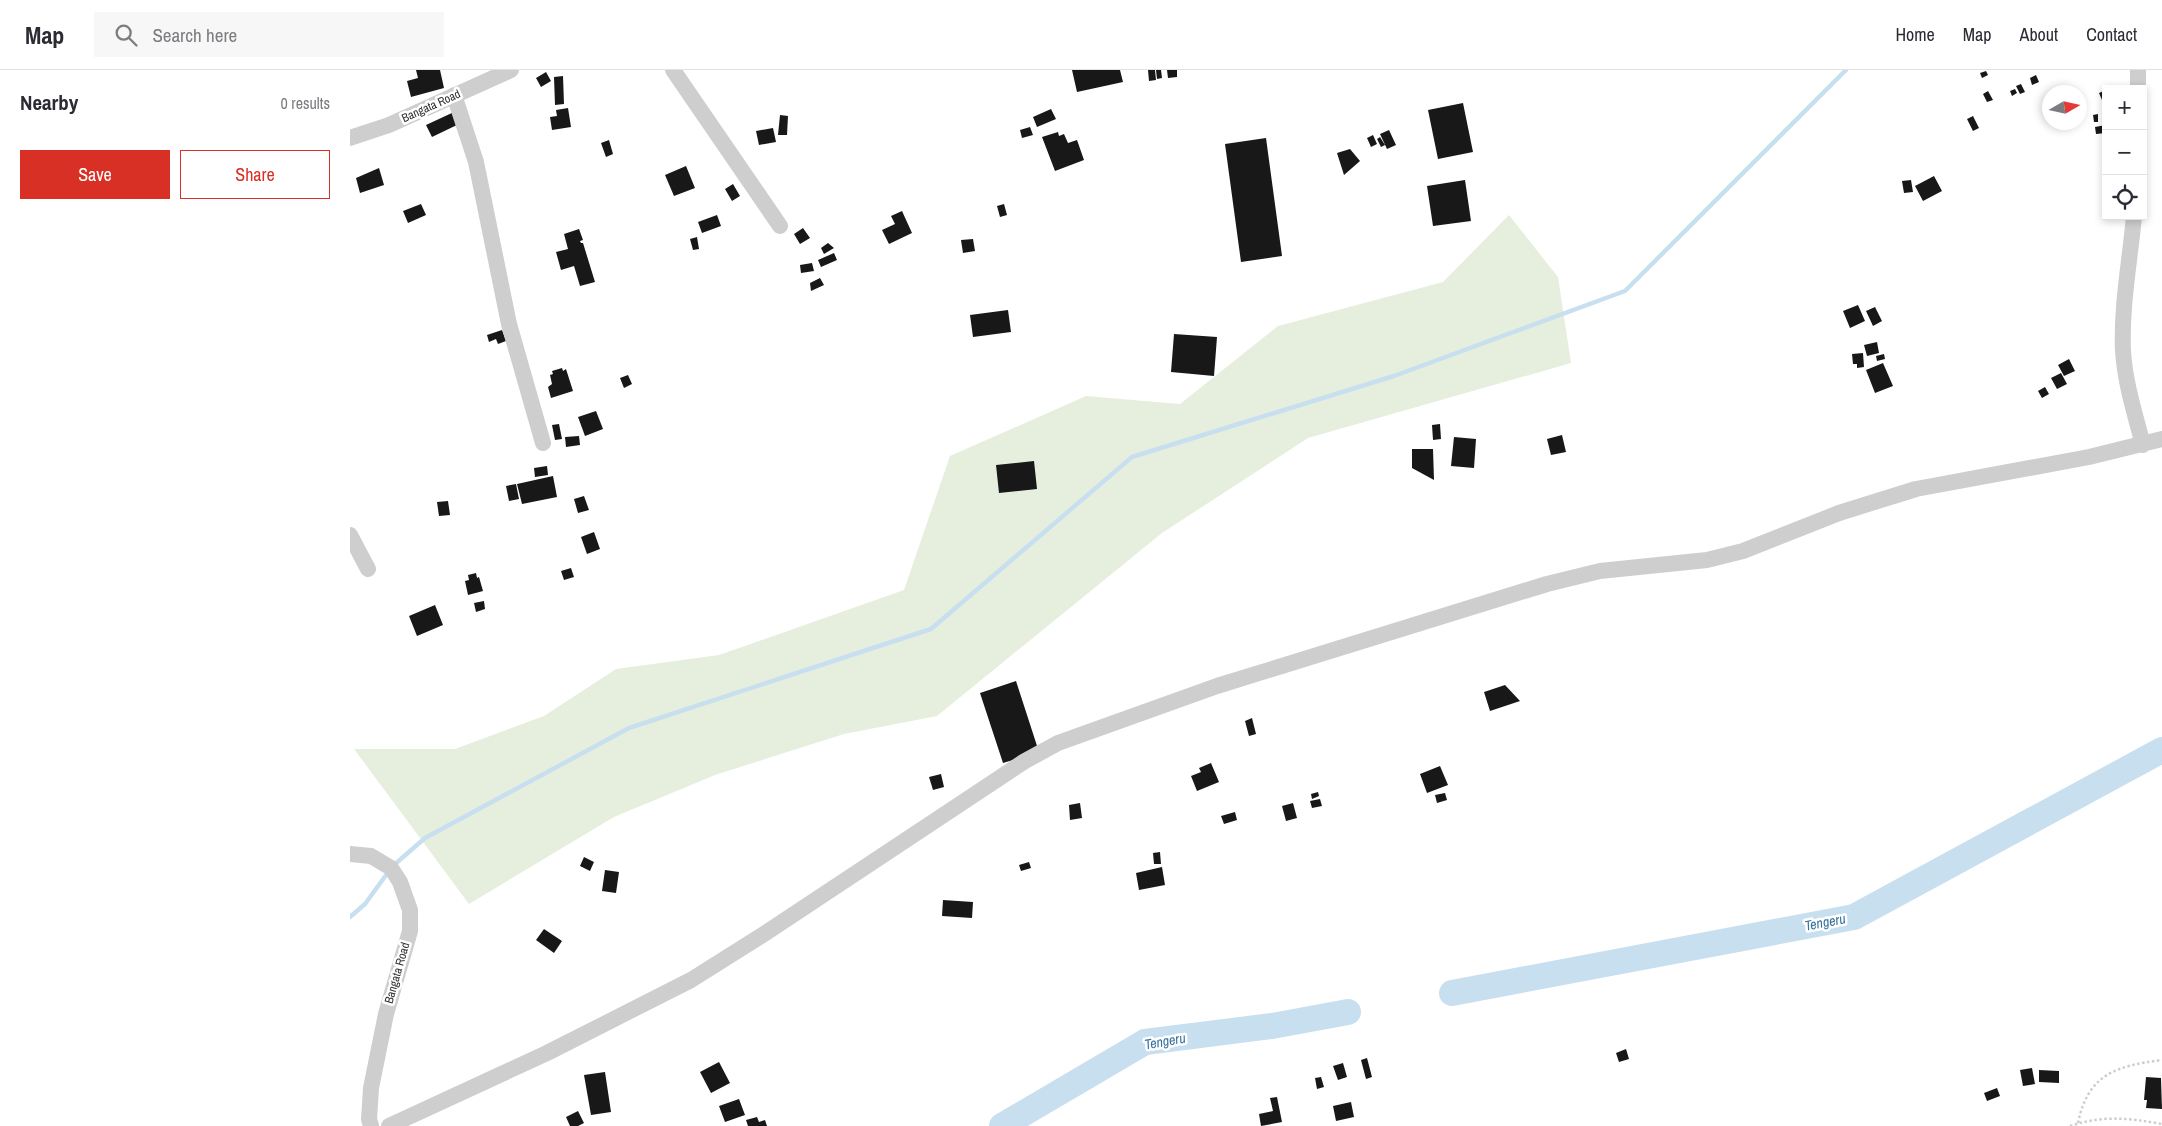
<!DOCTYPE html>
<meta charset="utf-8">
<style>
:root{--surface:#fff;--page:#f7f7f7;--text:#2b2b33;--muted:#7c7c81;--line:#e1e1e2;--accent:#d93025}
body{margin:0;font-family:"Archivo Narrow",sans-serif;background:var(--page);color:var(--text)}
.controls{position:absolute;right:15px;top:15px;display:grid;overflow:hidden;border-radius:0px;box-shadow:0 2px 8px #0003}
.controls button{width:45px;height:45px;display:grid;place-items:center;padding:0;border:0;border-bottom:1px solid var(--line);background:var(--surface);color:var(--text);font:25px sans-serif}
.compass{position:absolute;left:1692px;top:15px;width:45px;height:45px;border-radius:50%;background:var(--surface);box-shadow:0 2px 8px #0003;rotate:81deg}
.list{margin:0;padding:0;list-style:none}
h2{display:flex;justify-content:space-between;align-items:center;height:65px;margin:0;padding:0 20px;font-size:21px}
h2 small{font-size:16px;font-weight:400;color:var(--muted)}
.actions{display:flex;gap:10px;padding:15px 20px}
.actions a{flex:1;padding:11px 0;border:1px solid var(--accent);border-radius:0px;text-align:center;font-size:18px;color:var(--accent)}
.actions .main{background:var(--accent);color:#fff}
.icon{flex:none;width:28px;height:28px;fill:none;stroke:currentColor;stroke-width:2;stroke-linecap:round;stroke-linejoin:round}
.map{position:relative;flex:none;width:1812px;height:1056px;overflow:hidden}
header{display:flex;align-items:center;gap:30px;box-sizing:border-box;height:70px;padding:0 25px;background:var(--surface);border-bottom:1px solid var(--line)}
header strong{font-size:24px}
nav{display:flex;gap:28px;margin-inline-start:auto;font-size:18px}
.search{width:350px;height:45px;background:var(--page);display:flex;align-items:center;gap:12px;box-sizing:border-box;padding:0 18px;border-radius:0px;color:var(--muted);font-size:19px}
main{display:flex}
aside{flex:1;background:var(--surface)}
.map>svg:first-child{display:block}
.green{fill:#e6efde}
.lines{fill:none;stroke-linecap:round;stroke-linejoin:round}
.stream{stroke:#c8dff0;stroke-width:4.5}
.river{stroke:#c8dff0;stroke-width:26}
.building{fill:#181818}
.path{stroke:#cecece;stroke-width:2.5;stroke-dasharray:2.5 2.5;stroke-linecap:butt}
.minor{stroke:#cecece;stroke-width:16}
.labels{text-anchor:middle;stroke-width:5;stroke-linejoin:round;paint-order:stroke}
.street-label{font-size:12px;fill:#313131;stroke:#fff}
.water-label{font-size:14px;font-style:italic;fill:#35719c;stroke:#fff}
</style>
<header>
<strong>Map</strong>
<div class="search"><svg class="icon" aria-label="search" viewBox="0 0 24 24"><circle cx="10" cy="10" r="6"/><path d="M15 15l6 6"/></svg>Search here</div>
<nav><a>Home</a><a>Map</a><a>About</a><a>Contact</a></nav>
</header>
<main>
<aside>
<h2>Nearby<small>0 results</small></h2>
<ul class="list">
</ul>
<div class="actions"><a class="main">Save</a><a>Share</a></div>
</aside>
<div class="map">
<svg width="1812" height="1056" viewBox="0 0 1812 1056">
<rect width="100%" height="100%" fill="#fff"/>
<path class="green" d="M1159,145L1208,207L1221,293L958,368L812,463L587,646L494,664L365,705L264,747L119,834L4,679H105L194,646L266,599L369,585L554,520L600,386L736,326L830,334L928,256L1093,212Z"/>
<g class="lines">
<path class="stream" d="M44,795L75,768L279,658L581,559L782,387L1044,306L1275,221L1496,0
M0,847L15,834L39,801"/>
<path class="river" d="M1102,923L1504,847L1812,680
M652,1056L795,972L922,956L998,942"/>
</g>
<path class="building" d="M66,0H90L94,18L61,27L57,11L68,8Z
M722,0H770L773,12L727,22Z
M798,0H805L806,10L799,11Z
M806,0H811L812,8L807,9Z
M817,0H827V7L818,8Z
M1636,1L1638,5L1632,8L1630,3Z
M196,2L201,11L191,17L186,8Z
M1686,5L1689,12L1682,15L1680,8Z
M213,6L214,34L205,35L204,7Z
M1671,14L1675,22L1670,24L1666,16Z
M1665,19L1667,23L1662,26L1660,21Z
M1756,20V28L1752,30L1749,23Z
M1638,21L1643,30L1637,32L1633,24Z
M1113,33L1123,82L1088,89L1078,40Z
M218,38L221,57L202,60L200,47L207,46L206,40Z
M701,39L706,49L687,57L683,47Z
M104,42L109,54L82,67L76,55Z
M1748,44V52H1744L1743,45Z
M430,45L438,46L437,65H428Z
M1623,46L1629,58L1623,61L1617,49Z
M1756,55V63L1746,64L1745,57Z
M680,57L683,65L672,68L670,60Z
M423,58L426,72L409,75L406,61Z
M1039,60L1046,75L1037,79L1030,64Z
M708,62L709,66L714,64L718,73L727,70L734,90L705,101L692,67Z
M1023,65L1027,74L1021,77L1017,68Z
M1030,67L1035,75L1031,77L1027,69Z
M916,68L932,186L891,192L875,74Z
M259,70L263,84L256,87L251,73Z
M1000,79L1010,91L994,105L987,83Z
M1752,79H1756V88H1753Z
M336,96L345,118L324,126L315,105Z
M29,98L34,115L10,123L6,108Z
M1584,106L1592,121L1573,131L1565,116Z
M1115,110L1121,151L1083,156L1077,116Z
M1561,110L1563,122L1554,123L1552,111Z
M383,114L390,126L382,131L375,119Z
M71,134L76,145L58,153L53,141Z
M654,134L657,145L650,147L647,136Z
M552,141L562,163L539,174L532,160L545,154L541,146Z
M367,145L371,156L352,163L348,152Z
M453,158L460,168L450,174L444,164Z
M229,159L233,170L230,171L231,173H233L245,212L230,216L224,196L211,200L206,182L218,179L214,164Z
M347,167L349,179L343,180L340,169Z
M623,169L625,181L613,183L611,170Z
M478,173L484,178L474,184L471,178Z
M484,183L487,190L471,197L468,190Z
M462,193L464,201L451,203L450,195Z
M470,208L474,215L461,221L460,213Z
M1508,235L1515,251L1500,258L1493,241Z
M1525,237L1532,251L1523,256L1516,241Z
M658,240L661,262L623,267L620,245Z
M152,260L156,271L148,274L146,269L139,272L137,265Z
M824,264L867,267L864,306L821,302Z
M1527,272L1529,283L1517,286L1514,275Z
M1513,283L1514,297L1507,298V294H1503L1502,284Z
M1534,284L1535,289L1527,291L1526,286Z
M1719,289L1725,301L1714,306L1708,295Z
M1533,293L1543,316L1525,323L1516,300Z
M212,298L213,301L216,299L223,321L201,328L198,317L202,314L200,305L203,304L202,301Z
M1711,303L1717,314L1707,319L1701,308Z
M278,305L282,314L274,318L270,308Z
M1695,317L1699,324L1692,328L1688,321Z
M246,341L253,359L235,366L228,347Z
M209,354L212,369L205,370L202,355Z
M1090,354L1091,369L1083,370L1082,355Z
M1212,365L1216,382L1201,385L1197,369Z
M229,366L230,375L216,377L215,367Z
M1104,367L1126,369L1124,398L1101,396Z
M1062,379H1083L1084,410L1062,398Z
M684,391L687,419L649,423L646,395Z
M197,396L198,405L185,407L184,398Z
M203,406L207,427L172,434L167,414Z
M166,414L169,429L159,431L156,416Z
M234,426L239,440L228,443L224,429Z
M98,431L100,445L89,446L87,432Z
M244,462L250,479L237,484L231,467Z
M221,498L224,507L214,510L211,501Z
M126,503L127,508L129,507L133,521L118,525L115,511L119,510L118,505Z
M134,531L135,539L126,542L124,533Z
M85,535L93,555L67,566L59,546Z
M666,611L689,682L653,693L630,623Z
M1155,615L1170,631L1140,641L1134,622Z
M902,648L906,664L899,666L895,651Z
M861,693L869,712L847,721L841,706L851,702L849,698Z
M1090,696L1098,715L1077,723L1070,704Z
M591,704L594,717L583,720L579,707Z
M968,722L969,726L962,729L961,724Z
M1095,723L1097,730L1087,733L1085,725Z
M970,729L972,736L962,738L960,731Z
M730,733L732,748L720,750L719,735Z
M943,733L947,748L936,751L932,736Z
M885,742L887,750L874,754L871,746Z
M810,782L811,794H804L803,783Z
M234,787L244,792L240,801L230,796Z
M679,792L681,798L671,801L669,795Z
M812,797L815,815L789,820L786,803Z
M255,800L269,802L266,823L252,821Z
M593,830L623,832L622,848L592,846Z
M194,859L212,871L204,883L186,870Z
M1276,979L1279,989L1269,992L1266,983Z
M1017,988L1022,1007L1016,1009L1011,990Z
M369,992L380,1013L361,1023L350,1002Z
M993,993L997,1007L988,1010L983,996Z
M1682,998L1685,1014L1673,1016L1670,1000Z
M1689,1000L1709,1001V1013L1689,1012Z
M255,1002L261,1042L241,1045L234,1005Z
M971,1007L974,1017L967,1019L965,1008Z
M1796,1007L1811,1008L1812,1039L1796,1038L1797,1030H1794Z
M1647,1018L1650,1026L1637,1031L1634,1023Z
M927,1027L932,1052L911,1056L909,1044L923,1041L920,1028Z
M389,1029L395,1045L375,1052L369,1036Z
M1001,1032L1004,1047L986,1051L983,1036Z
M228,1041L234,1053L228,1056H220L216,1047Z
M407,1047L409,1052L415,1050L417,1056H398L396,1050Z"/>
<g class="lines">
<path class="path" d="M1728,1053C1738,1004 1766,996 1812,990
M1720,1056C1753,1045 1778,1048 1812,1054"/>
<path class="minor" d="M323,0L430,156
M1788,0V19
M104,25L126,92L159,254L193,373
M0,68L39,55L161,0
M1784,146C1780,191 1771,236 1773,281C1775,313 1785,344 1793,375
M0,465L18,499
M0,784L21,786L41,798L50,812L60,840V861L36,944L21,1018L19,1049L21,1056
M39,1056L197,983L341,910L414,864L675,691L708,673L867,616L1197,514L1250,501L1357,490L1393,481L1489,443L1566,419L1739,387L1812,369"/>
</g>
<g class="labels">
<g class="street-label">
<text transform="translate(81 36) rotate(-24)" y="4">Bangata Road</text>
<text transform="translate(47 903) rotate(-74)" y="4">Bangata Road</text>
</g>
<g class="water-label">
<text transform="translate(1475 852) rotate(-11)" y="5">Tengeru</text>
<text transform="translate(815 971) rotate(-10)" y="5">Tengeru</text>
</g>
</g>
</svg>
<div class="controls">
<button>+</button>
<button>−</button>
<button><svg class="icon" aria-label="locate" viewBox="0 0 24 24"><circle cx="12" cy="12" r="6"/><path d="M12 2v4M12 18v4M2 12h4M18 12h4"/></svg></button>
</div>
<svg class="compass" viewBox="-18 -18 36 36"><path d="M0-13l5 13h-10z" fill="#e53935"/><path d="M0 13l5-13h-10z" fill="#7c7c81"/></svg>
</div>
</main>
